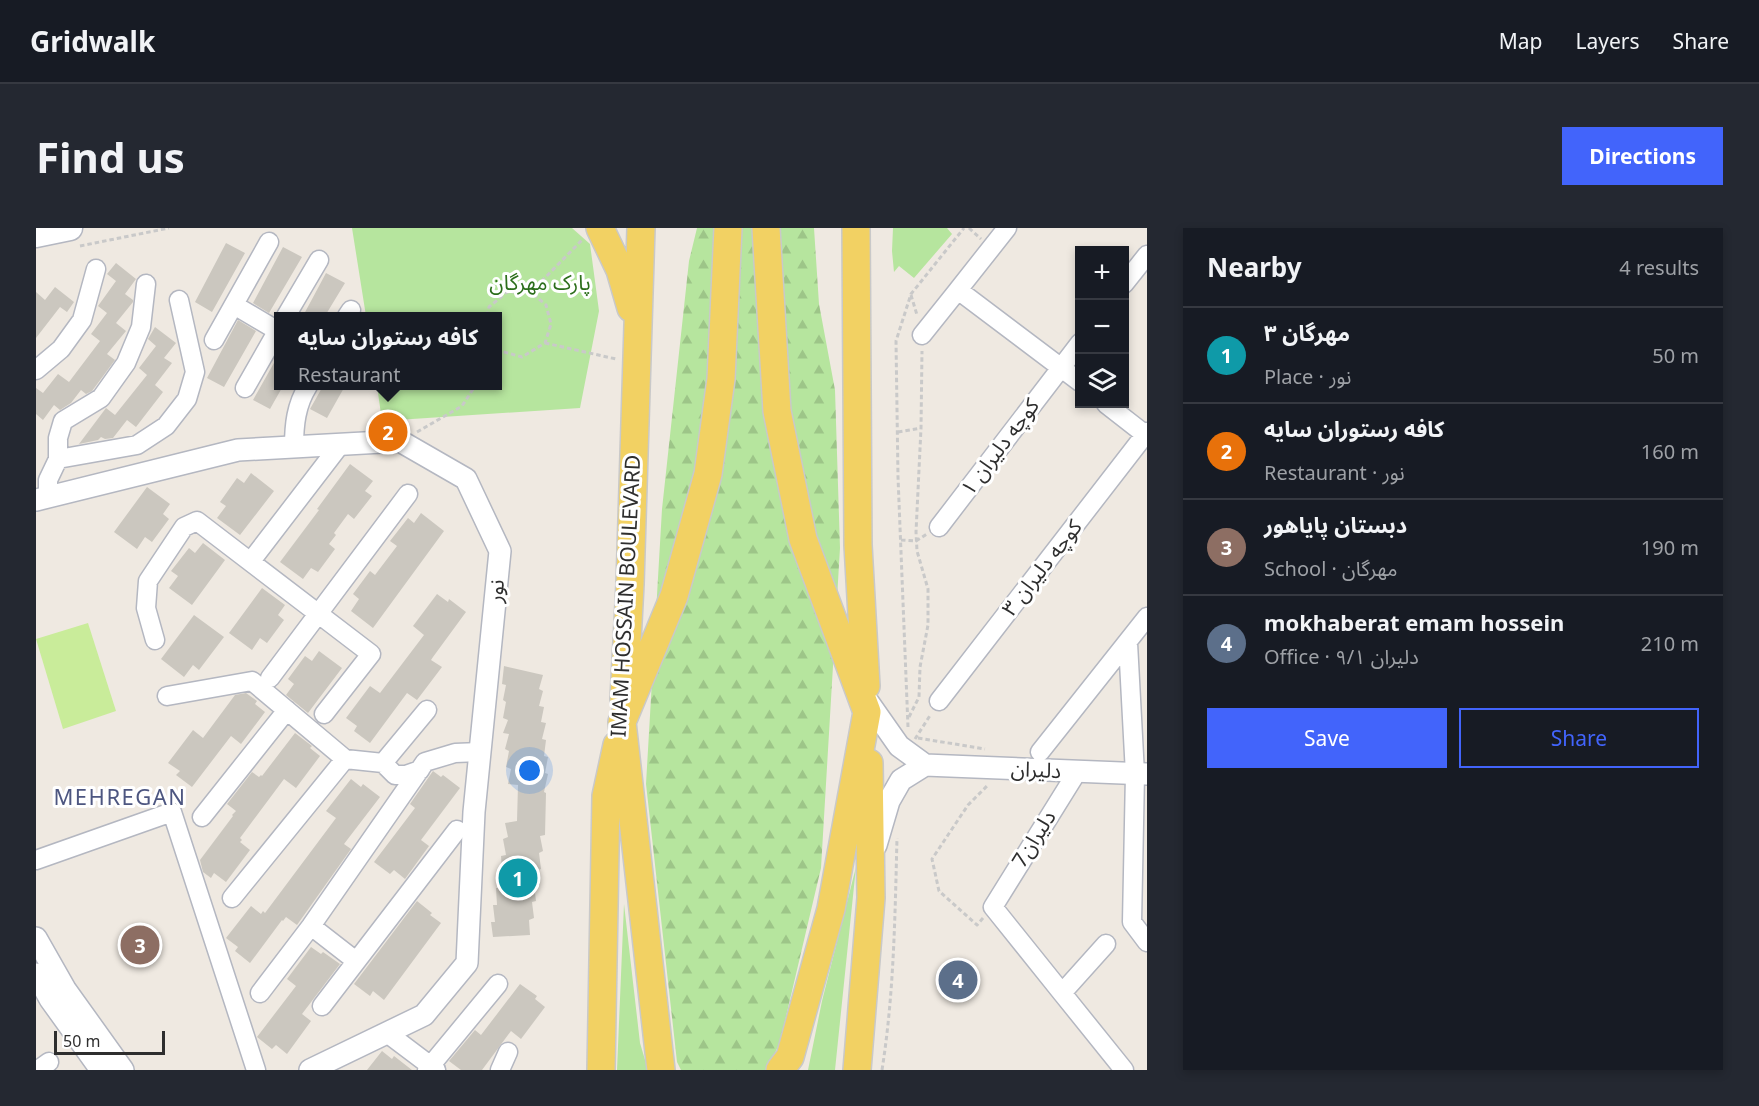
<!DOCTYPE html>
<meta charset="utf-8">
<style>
:root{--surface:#171b24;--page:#242831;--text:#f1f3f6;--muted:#9ea1a6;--line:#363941;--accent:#4264fb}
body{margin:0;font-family:"Noto Sans","Noto Sans Arabic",sans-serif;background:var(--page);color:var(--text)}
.controls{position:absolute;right:18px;top:18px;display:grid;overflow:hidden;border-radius:0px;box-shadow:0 3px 9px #0003}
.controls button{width:54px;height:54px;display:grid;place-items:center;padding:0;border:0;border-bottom:2px solid var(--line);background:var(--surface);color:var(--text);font:30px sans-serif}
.scale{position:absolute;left:18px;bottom:15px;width:111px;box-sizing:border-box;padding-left:6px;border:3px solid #2e2e2e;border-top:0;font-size:16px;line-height:21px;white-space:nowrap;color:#2e2e2e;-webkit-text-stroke:4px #fff;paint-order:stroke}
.you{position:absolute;left:494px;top:543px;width:21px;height:21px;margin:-15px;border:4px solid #fff;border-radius:50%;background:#1a73e8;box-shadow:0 0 0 9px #1a73e833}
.badge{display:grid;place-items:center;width:39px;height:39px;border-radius:50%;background:var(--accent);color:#fff;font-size:20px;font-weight:700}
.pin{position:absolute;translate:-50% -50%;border:3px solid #fff;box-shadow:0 2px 6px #0006}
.popup{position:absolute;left:238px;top:84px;width:228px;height:78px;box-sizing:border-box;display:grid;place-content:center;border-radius:0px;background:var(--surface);filter:drop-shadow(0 2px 4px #0005);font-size:20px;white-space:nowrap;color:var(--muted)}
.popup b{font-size:22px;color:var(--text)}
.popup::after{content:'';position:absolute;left:50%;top:100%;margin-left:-12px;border:12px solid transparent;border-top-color:var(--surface)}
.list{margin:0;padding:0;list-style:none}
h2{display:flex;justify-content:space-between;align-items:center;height:78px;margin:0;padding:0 24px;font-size:26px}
h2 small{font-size:20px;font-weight:400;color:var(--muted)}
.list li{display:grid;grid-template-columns:39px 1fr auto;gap:18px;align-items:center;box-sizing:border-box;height:96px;padding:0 24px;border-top:2px solid var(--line)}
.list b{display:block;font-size:22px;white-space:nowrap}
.list p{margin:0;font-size:20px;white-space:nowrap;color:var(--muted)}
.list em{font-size:20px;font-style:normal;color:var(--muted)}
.actions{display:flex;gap:12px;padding:18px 24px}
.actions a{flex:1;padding:14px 0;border:2px solid var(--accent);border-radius:0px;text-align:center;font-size:21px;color:var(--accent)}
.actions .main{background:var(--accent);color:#fff}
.icon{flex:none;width:33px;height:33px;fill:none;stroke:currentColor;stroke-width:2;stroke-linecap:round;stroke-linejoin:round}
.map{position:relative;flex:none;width:1111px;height:842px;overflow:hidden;border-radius:0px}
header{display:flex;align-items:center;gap:36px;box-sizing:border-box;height:84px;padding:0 30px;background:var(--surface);border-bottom:2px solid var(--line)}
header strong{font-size:28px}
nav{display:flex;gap:33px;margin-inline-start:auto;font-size:21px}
.intro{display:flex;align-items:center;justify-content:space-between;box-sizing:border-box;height:144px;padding:0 36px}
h1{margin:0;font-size:42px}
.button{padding:15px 27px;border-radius:0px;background:var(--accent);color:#fff;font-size:21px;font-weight:700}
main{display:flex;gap:36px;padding:0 36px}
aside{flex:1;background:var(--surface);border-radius:0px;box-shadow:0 3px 9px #0003}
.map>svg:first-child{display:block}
.green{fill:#b6e59e}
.forest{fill:url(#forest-firs)}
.pitch{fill:#c9ec9a}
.building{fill:#cbc7bf}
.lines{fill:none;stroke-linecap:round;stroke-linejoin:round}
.minor-casing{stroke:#b4b7c1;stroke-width:21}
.tertiary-casing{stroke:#b4b7c1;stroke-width:24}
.secondary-casing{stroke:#b4b7c1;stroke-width:27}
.primary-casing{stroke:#c9c9c9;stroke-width:30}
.path{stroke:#c9c9c9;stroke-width:3;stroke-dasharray:4.5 3;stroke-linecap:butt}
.minor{stroke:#fff;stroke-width:18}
.tertiary{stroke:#fff;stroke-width:21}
.secondary{stroke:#fff;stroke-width:24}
.primary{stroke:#f2d163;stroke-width:27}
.labels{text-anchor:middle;stroke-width:6;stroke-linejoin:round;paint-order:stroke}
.park-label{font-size:21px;fill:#2c6e1b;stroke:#fff}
.street-label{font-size:21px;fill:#2e2e2e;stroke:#fff}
.neighbourhood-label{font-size:22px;letter-spacing:1.5px;fill:#4d5680;stroke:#fff}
</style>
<header>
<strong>Gridwalk</strong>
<nav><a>Map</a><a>Layers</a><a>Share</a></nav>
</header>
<div class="intro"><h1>Find us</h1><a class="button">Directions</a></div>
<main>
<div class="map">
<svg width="1111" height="842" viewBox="0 0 1111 842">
<defs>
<pattern id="forest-firs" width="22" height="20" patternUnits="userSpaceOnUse" patternTransform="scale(1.5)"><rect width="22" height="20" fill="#b6e59e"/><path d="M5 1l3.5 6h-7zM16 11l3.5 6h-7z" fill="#9dc588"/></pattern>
</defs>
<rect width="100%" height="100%" fill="#efe9e1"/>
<path class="green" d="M316,0H536L554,16L563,83L544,180L346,193L341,158H461V88H330Z
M857,0H911L916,6L878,50L863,38L858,44L856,23Z
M820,639L799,842H772L786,773Z
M588,676L604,815L612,842H581Z"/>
<path class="forest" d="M661,0H778L783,76L799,162L804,320L785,640L744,814L731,842H645L641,834L610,556L626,281L653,33Z"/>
<path class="pitch" d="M52,395L80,483L27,501L0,411Z"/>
<path class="building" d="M190,15L209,25L176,84L159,74Z
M247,19L266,29L233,85L217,75Z
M80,35L100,51L89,66L97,72V74L80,95L90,103L71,126L79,132L56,163L50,166L45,162L35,175L24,182L18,177L7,192L0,186V160L7,165L22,146L33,154L64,113L55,106L71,85L62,78L80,53L71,46Z
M290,45L309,55L289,88H267Z
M19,59L38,74L31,84L24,79L0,110V64L9,72Z
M202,92L220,103L188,159L171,150Z
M119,99L140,115L128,130L136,135L119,157L127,164L100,199L91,192L77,210L69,211L65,209L62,212L43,216L70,180L79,187L111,147L103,140L120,118L112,111Z
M243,126V158H247L234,181L217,172Z
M287,158H309L291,190L274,181Z
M314,236L337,253L329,263L336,268L318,291L312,286L298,305L300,307L293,316L299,321L282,344L275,340L267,351L244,334L283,282L281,281Z
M215,245L238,263L204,307L181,290L190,278L184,274L201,250L208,255Z
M111,259L134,276L127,286L133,291L116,314L109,309L101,321L78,304Z
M385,285L408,303L337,400L315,383L323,371L317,366L334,343L339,347L361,318L354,313L372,290L378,295Z
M167,315L189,332L156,377L133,360L142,348L135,343L153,320L159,325Z
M226,360L249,377L242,387L248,392L231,415L224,410L216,422L193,405Z
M401,366L412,374L413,371L430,384L397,429L395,432L406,439L381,472L371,465L334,515L318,503L321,498L310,490L334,458L344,465L388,407L377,398Z
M158,387L188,409L163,442L157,437L148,449L125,431Z
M283,423L306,440L272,485L250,467L258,456L252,451L269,428L276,433Z
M468,438L507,447L503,461L507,463L503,478L508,479L505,494L510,495L506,511L510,512L508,528L512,529L509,545L512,546L508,564L510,565L509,607L504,608L507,623L503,625L505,641L500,643L504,657H498L500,673L496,674L498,690L493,692L494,707L457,709L455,694H459L457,677H461L460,660H464L462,644L466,643L465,628L470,627L467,611L472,609L469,595L481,593L482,557L472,556L475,541L470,539L473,523L469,521L473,506L467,505L472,492L467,490L470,474L467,472L470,457L466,456Z
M210,465L221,473L219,476L229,484L205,516L195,508L156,559L140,547L144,543L132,535L157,502L167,510L199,467Z
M259,505L276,518L274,520L284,528L260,560L248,551L204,610L206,612L204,614L214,622L190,654L178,645L175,650L167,644L164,632L197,588L196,587L200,583L191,576L216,544L223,549L225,547L226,548Z
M397,543L405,549L407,547L424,560L385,612L393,618L369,651L358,642L354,646L338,634L379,580L374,576Z
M315,551L325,559L327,556L344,569L308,616L315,621L261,697L250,689L247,693L246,692L214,735L199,723L202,719L190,710L215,678L225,686L227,683L229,685L300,590L290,583Z
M381,673L396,685L394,687L405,695L348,772L337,763L334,768L318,756Z
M275,719L285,726L287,724L304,736L266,786L275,793L251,826L240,817L236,821L221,809L260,758L251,751Z
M484,756L501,768L499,771L509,779L485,811L475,803L446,842H425L413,833L439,802L445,807Z
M346,823L356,831L358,828L376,842H331Z"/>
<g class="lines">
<g class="minor-casing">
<path id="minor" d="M1088,56L1111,27
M922,62L971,0
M198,77L242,103
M250,88L283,32
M311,88L315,82
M886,107L922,62L1044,154
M178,112L233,14
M0,142L25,121L46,92L60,41
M209,160L242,102
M1070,176L1111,208
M258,219C258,197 260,177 272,158
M22,231L101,217L130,198L151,171L159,144L143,72
M12,269V252L22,231V210L27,193L65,170L90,135L105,99L110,56
M903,299L1044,115
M215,333L304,217
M119,412L110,380L112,353L148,299L161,293L335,426L288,486
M1092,415L1099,546L1096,694L1111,714
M234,450L372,266
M131,468L216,453L309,531
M903,473L1111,204
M1004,524L1111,389
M384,542L370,547H359L347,535L391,482
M1041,544L957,679L1026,765L1070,716
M166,589L251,482
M0,632L136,584L220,842
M196,670L309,531L347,535
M275,698L320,733
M224,765L275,698L389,534L419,525L444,524
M1026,765L1088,842
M286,778L421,602
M351,805L400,842
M2,842L13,834
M391,842L462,756
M464,842L472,824"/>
</g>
<g class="tertiary-casing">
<path id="tertiary" d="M0,272L202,222L364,213L430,251L464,323L438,584L431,735L388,787L274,842
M830,471L863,518L889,537L1111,546
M840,617L853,573L865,552L889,537
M0,710L29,761L87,842
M0,746L14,771L65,842"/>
</g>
<g class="secondary-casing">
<path id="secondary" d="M0,7L34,0"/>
</g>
<g class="primary-casing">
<path id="primary" d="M564,0L584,42L595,80
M730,0L741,183L767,311L831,484L795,681L754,829L744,842
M820,0L822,317L830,458
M588,471L594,356L605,0
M565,842L570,568L581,517
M625,842L586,494L638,368L672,246L685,151L692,0
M821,842L835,670L833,535"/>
</g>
<path class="path" d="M933,0L945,11
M44,18L133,0
M495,64L546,12
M875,67L881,87
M451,88L453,79L471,64H495L510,77L515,96L509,115L486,129L461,122
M509,115L580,131
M381,204L426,178L439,158
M862,204L885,200
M865,312L880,313L891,306
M873,489L883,469L884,439L892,397V361L881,323L880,304L885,200L886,123
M872,499L862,249L860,113L875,66L928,0
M882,510L949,521
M879,511L895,486
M947,690L941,697L903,663L896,631L932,577L951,558
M846,842C858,766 859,688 861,610"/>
<use href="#minor" class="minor"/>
<use href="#tertiary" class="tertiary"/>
<use href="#secondary" class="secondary"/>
<use href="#primary" class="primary"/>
</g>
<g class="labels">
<g class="park-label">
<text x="504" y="62">پارک مهرگان</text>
</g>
<g class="street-label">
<text transform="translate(964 219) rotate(-53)" y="7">کوچه دلیران ۱</text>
<text transform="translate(1006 340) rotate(-52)" y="7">کوچه دلیران ۳</text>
<text transform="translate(460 363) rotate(-84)" y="7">نور</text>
<text transform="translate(590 368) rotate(-87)" y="7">IMAM HOSSAIN BOULEVARD</text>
<text transform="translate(1000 542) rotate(3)" y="7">دلیران</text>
<text transform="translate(998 611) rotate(-58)" y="7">دلیران7</text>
</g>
<g class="neighbourhood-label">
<text x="84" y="577">MEHREGAN</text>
</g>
</g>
</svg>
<div class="controls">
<button>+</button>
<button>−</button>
<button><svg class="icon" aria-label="layers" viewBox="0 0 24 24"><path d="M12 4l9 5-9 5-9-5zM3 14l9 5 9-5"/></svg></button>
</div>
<div class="scale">50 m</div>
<div class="you"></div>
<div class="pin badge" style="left:482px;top:650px;background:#0f9aa8">1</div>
<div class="pin badge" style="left:352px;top:204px;background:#e8710a">2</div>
<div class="popup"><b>کافه رستوران سایه</b>Restaurant</div>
<div class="pin badge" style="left:104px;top:717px;background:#8d6e63">3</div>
<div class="pin badge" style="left:922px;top:752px;background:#5c6f8a">4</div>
</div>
<aside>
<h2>Nearby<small>4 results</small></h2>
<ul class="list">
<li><span class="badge" style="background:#0f9aa8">1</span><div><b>مهرگان ۳</b><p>Place · نور</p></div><em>50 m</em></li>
<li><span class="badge" style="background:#e8710a">2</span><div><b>کافه رستوران سایه</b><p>Restaurant · نور</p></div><em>160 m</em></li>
<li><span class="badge" style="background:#8d6e63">3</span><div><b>دبستان پایاهور</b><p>School · مهرگان</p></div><em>190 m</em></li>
<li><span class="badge" style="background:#5c6f8a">4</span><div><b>mokhaberat emam hossein</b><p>Office · دلیران ۹/۱</p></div><em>210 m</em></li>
</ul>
<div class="actions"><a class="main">Save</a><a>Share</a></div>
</aside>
</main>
